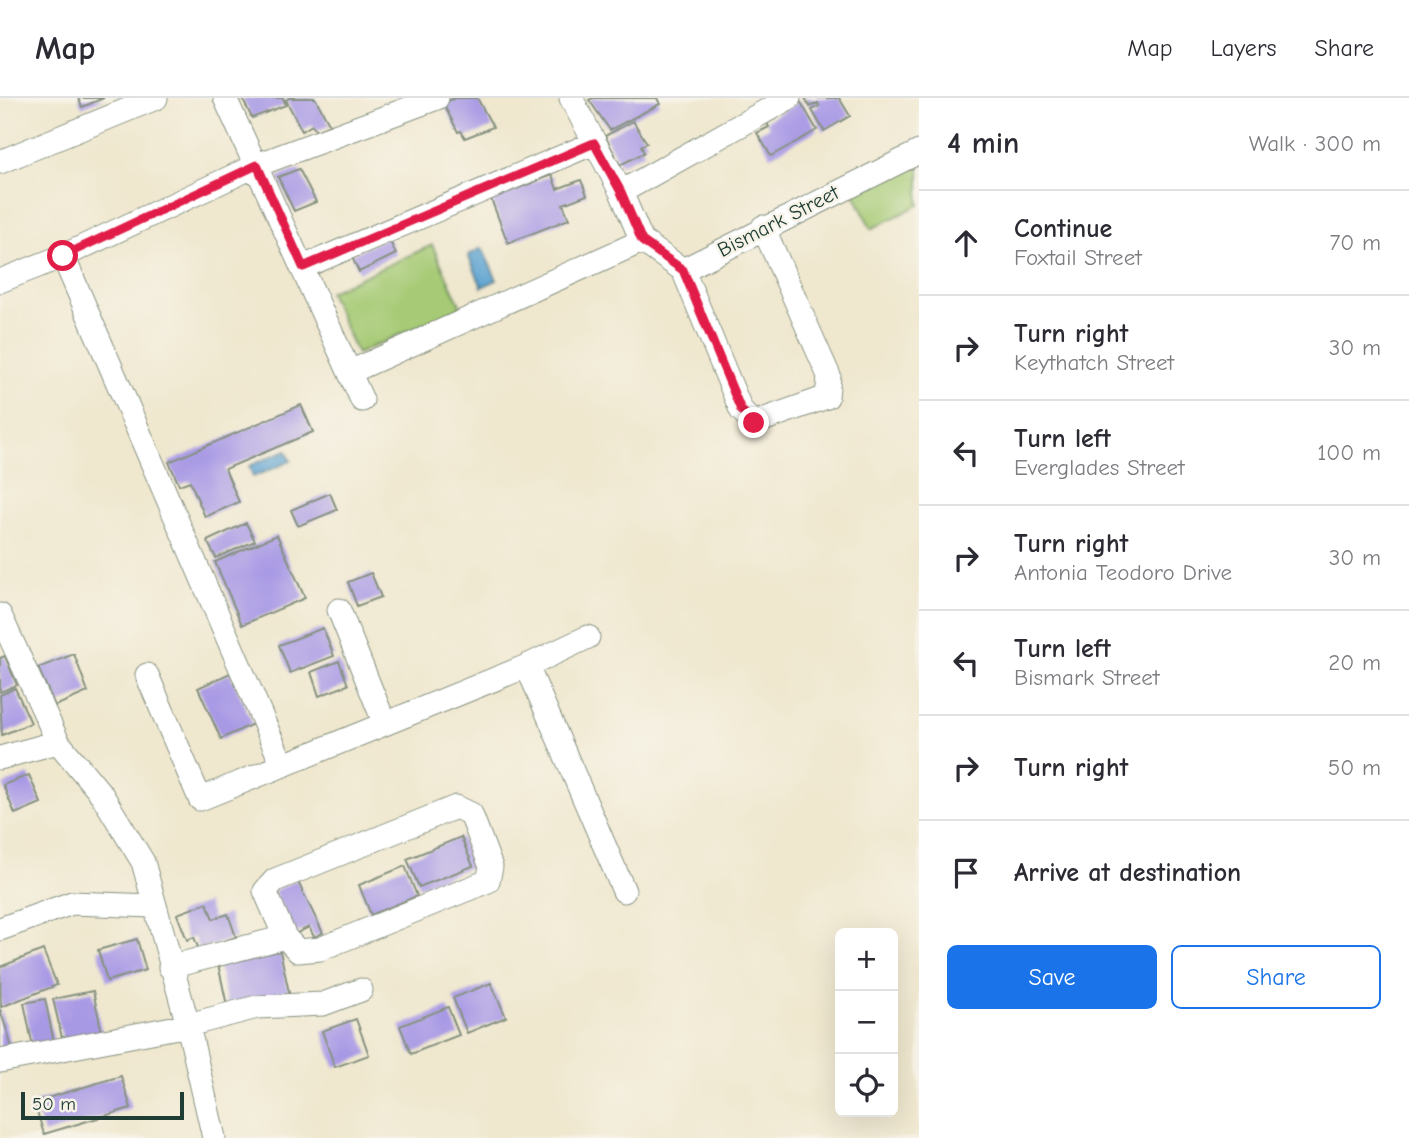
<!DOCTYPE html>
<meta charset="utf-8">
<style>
:root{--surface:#fff;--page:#f2f2f3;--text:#2b2b33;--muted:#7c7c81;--line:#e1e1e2;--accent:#1a73e8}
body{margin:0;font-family:"Comic Neue",sans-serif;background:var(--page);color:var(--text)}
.controls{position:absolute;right:21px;bottom:21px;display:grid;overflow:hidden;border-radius:10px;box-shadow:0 7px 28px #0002}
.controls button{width:63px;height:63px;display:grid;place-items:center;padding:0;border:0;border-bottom:2px solid var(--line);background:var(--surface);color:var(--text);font:35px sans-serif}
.scale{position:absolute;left:21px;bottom:18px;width:163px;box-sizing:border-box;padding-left:7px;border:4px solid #1f3d34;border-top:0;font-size:19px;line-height:24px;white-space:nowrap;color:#1f3d34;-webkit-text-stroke:5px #f7f3e8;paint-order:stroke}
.stop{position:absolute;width:21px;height:21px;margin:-16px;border:5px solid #e11d48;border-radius:50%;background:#fff}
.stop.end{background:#e11d48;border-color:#fff;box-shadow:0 2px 7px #0008}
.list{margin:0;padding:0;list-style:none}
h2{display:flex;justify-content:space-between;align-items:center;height:91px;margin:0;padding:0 28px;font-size:30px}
h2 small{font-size:23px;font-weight:400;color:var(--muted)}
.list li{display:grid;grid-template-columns:46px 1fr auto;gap:21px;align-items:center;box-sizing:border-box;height:105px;padding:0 28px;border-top:2px solid var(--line)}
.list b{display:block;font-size:26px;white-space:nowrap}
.list p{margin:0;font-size:23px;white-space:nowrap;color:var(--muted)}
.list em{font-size:23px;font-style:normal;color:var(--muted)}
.actions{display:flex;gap:14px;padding:21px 28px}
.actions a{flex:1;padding:16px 0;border:2px solid var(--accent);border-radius:10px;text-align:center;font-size:24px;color:var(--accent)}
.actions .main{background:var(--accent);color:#fff}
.icon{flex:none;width:38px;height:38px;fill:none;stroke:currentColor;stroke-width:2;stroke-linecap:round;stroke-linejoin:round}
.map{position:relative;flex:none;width:919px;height:1040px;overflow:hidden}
header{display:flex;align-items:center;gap:42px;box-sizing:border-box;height:98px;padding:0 35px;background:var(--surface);border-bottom:2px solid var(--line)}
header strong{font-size:33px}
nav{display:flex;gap:38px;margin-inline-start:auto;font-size:24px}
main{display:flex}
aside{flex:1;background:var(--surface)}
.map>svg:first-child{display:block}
.green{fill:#a6ca74;stroke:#628454;stroke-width:2}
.water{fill:#5aa1d0;stroke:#3c6f82;stroke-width:2}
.building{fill:#a899e5}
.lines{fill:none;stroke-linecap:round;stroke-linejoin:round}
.street-casing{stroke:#879281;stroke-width:25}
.street{stroke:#fff;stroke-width:23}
.route{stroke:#e11d48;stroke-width:9}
.labels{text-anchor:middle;stroke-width:5;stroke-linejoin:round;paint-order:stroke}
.street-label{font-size:21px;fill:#1f3d34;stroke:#f7f3e8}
</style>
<header>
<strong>Map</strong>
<nav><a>Map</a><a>Layers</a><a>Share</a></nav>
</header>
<main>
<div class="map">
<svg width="919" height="1040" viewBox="0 0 919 1040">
<rect width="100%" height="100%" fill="#f7f3e8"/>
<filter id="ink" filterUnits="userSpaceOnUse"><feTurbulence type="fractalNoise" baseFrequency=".0143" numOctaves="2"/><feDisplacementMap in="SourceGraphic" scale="14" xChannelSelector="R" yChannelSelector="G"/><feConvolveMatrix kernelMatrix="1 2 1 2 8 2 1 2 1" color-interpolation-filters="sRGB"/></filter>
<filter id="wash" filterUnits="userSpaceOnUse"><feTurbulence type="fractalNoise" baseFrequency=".00686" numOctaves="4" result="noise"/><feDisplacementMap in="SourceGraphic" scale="28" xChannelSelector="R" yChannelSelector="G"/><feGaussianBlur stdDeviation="1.57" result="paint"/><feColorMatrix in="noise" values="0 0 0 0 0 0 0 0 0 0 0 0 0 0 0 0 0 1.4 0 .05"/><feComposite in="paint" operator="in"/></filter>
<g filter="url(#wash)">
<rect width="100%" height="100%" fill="#efe7ce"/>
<path class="green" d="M919,63V107L871,131L854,95Z
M432,147L461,209L357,256L329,194Z"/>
<path class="water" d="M482,150L497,182L482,189L468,157Z
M286,352L291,363L253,379L249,368Z"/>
<g id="blocks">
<path class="building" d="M78,0H104L82,9Z
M242,0H283L286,7L252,20Z
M289,0H315L330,27L316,33L312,27L302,33L286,2Z
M455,0H477L493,29L465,40L461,33L458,34L443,5Z
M593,0H657L660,6L610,32L589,2Z
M805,0H839L850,18L824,33L812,12L819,8L818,5L810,9Z
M800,3L817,32L771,58L757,35L769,29L766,23Z
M633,23L647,45L641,48L644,55L620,67L605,38Z
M299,71L316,104L294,113L278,79Z
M552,77L557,91L581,82L587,97L563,106L569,121L508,145L491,101Z
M388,139L396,156L359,174L351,157Z
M301,307L313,334L225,371L239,404L205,419L190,383L179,387L169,364Z
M330,395L337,412L298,428L291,412Z
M246,425L255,443L216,460L207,443Z
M277,437L305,500L242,527L215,464Z
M371,475L381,499L357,508L348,484Z
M323,530L334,558L290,575L279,547Z
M74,556L88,594L55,608L38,570Z
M5,558L17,587L0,594V560Z
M339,563L348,587L319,598L311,574Z
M230,575L253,626L221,641L198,590Z
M15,590L31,625L2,637L0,597Z
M29,677L41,705L15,716L3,687Z
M461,739L473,768L419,789L407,761Z
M405,768L417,798L371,817L359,787Z
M297,782L323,835L314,839L309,829L295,836L274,793Z
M207,805L213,821L228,816L236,839L199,852L194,839L187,842L177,816Z
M137,841L146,872L107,883L98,852Z
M43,852L57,887L1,909L0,869Z
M280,853L290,899L228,912L218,866Z
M491,885L506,919L467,935L453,900Z
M93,893L103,940L64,948L53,901Z
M45,901L55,949L34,954L24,905Z
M448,909L459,937L411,956L400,928Z
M0,911L14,956L0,960Z
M356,921L369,957L335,969L322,933Z
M121,978L131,1010L44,1036L34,1004Z"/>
</g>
</g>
<g filter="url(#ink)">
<use href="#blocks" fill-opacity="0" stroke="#879281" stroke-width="2"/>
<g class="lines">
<g class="street-casing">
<path id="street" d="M225,0L362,302
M571,0L621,94L642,143L683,172L919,54
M0,64L156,0
M621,94L789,0
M63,158L282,666
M303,169L594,45
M683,172L741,312L754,325L827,299L829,278L763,129
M0,183L63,158L257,67L437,0
M350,274L642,143
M339,512L384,624
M0,517L58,644L102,697L143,764L188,927L214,1040
M527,568L624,793
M147,577L200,701L527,568L588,539
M0,660L58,644
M456,709L471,716L491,769L488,783L320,851L298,853L285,839L265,793L275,782Z
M0,831L72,805L153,808
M170,869L285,839
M0,963L188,927L257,909L323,906L361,892"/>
</g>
<use href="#street" class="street"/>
</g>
</g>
<g class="lines" filter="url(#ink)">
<path class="route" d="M63,158L257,67L303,169L594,45L621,94L642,143L683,172L741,312L754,325"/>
</g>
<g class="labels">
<g class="street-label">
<text transform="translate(778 123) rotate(-27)" y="7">Bismark Street</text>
</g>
</g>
</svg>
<div class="controls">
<button>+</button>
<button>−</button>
<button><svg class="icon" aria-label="locate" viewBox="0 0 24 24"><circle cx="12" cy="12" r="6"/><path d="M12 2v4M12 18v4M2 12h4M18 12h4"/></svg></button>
</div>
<div class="scale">50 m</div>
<div class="stop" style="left:63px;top:158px"></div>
<div class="stop end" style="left:754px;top:325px"></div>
</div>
<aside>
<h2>4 min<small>Walk · 300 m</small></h2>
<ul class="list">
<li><svg class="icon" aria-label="ahead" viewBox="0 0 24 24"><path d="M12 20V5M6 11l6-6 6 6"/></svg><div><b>Continue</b><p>Foxtail Street</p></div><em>70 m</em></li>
<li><svg class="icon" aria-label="right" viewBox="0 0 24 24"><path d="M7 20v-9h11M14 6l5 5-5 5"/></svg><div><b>Turn right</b><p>Keythatch Street</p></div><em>30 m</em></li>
<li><svg class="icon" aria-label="left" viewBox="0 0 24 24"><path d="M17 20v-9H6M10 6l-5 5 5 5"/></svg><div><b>Turn left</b><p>Everglades Street</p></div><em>100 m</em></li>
<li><svg class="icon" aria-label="right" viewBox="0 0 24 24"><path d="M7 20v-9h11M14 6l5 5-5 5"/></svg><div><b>Turn right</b><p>Antonia Teodoro Drive</p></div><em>30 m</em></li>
<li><svg class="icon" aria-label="left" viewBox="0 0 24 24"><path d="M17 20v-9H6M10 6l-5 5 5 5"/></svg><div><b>Turn left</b><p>Bismark Street</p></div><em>20 m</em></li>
<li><svg class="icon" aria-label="right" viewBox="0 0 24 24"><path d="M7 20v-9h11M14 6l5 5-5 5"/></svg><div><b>Turn right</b></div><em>50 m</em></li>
<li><svg class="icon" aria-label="arrive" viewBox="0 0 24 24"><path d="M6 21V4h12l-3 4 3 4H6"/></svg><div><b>Arrive at destination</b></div></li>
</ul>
<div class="actions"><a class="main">Save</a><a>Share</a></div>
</aside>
</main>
